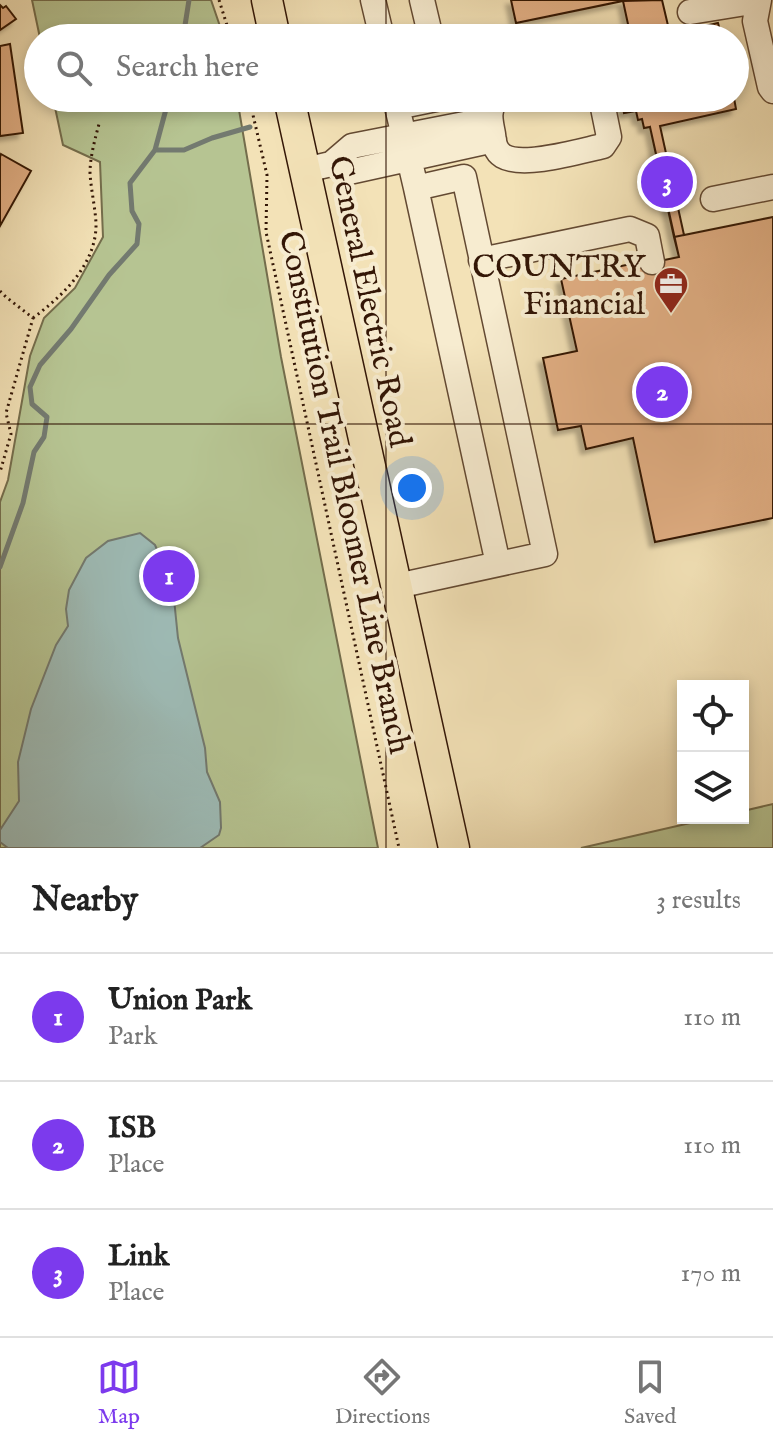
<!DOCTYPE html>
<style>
:root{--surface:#fff;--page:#f6f6f6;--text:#222;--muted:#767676;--line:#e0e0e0;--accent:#7c3aed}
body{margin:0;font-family:"IM FELL English",serif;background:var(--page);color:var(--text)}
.controls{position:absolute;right:24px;bottom:24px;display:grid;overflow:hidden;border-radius:0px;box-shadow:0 4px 12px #0003}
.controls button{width:72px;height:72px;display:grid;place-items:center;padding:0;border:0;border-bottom:2px solid var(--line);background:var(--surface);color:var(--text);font:40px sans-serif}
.you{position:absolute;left:412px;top:488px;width:28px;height:28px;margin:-20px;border:6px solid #fff;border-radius:50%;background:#1a73e8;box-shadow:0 0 0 12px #1a73e833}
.badge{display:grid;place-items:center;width:52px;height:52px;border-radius:50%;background:var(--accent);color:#fff;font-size:26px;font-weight:700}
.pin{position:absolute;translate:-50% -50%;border:4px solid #fff;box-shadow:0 2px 8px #0006}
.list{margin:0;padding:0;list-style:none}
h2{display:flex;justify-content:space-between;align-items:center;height:104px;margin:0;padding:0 32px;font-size:34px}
h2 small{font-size:26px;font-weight:400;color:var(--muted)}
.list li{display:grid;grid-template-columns:52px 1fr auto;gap:24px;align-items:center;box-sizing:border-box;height:128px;padding:0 32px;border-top:2px solid var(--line)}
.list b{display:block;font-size:30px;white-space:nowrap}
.list p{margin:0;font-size:26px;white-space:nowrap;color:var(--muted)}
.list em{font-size:26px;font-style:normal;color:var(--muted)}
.icon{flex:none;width:44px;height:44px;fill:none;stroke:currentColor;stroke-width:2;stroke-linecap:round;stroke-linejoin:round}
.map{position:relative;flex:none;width:773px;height:848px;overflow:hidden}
.search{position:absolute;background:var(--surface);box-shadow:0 4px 12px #0003;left:24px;right:24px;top:24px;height:88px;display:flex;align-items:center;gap:20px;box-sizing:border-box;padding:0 28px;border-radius:44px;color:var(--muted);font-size:30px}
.sheet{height:488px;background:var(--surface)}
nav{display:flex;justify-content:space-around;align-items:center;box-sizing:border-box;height:112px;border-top:2px solid var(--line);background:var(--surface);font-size:22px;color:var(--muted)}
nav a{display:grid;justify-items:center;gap:4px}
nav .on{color:var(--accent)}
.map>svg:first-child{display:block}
.green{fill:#b6c492;stroke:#746d4c;stroke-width:2}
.water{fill:#9ebcb7;stroke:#737a70;stroke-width:2}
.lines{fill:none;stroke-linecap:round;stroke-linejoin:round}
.stream{stroke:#737a70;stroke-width:5}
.building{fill:#e2af84;stroke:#331606;stroke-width:2;filter:url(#shadow)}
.minor-casing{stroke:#634932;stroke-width:27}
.major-casing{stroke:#331606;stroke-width:33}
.path{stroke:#331606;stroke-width:3;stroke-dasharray:2 4;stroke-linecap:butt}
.minor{stroke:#f7ecd0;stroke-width:24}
.major{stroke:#f3e2b7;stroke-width:30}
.grid{fill:none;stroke:#331606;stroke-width:2;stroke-opacity:0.55}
.labels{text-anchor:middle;stroke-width:8;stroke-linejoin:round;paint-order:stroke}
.poi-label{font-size:32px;fill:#331606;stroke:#f7ecd0;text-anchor:end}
.street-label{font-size:32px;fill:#331606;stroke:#f7ecd0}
</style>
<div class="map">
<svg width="773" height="848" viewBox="0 0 773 848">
<defs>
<filter id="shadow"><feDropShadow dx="-5" dy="5" stdDeviation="2" flood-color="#0004"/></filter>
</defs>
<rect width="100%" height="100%" fill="#f3e2b7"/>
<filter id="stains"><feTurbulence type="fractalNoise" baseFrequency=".0025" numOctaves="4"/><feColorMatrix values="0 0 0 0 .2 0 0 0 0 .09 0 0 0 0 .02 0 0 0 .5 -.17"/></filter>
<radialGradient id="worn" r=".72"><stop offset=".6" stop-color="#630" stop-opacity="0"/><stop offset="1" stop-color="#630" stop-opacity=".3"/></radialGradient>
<path class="green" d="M32,0H211L224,38H40Z
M53,98H237L281,357L378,848H0V502L8,480L30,356L44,318L75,288L103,237L100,162L63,145Z
M773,804V848H581L712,818H743V811Z"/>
<path class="water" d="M140,533L155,545L166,570L174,599L178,638L205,748L207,772L220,802L221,828L219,835L200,848H8L0,842V830L19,801L18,762L31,709L56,645L68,626L66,609L69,590L86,558L108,541Z"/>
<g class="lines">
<path class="stream" d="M183,38L189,0
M155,150H184L212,138L250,127
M0,567L23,503L34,452L44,437L47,417L32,404L30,387L40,365L71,329L109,275L137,244L139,224L132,211L130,183L155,150L169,98"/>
</g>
<path class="building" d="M511,0H662L670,34L718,23L722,38H631L623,1L516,23Z
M511,0H627L516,23Z
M662,0L670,34L718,23L722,38H631L623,1Z
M0,5L3,8L6,6L16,19L0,30Z
M10,44L23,133L0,136V46Z
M621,98H734L736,109L660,126L684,235L773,217V518L655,542L633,438L586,449L581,426L558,430L543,358L577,351L561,279L640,262V265L679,257L650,127L644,128L642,119L638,120L636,111L624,113Z
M621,98H734L736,109L660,126L684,235L674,237L650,127L644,128L642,119L638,120L636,111L624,113Z
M1,154L31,171L0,226V157Z
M773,217V518L655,542L633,438L586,449L581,426L558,430L543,358L577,351L561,279L640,262V265L679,257L674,237Z"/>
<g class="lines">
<g class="minor-casing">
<path id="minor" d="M373,0L382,38
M422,0L431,38
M759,0L755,21L770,87L773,91
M690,12L758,1
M395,98L416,188L464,177L545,554L397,586
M496,98C488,113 490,118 493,134C494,143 495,151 503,156C523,168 580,151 603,146L609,137L601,98
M397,107L441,98
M331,164L349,172L494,140
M305,170L331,164L352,146L490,119
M416,188L498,564
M713,199L773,187
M481,260L630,229L647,236L652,262"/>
</g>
<g class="major-casing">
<path id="major" d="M267,0L275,38
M289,98L454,848"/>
</g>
<path class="path" d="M219,0L231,38
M249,98L267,175L266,232L399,848
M0,291L6,297L33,318L6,413L11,434L0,472
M33,318C64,295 97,263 96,223C95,206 91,190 90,173C90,157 95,139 99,124"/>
<use href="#minor" class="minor"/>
<use href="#major" class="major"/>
</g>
<path class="grid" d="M386,0V38M386,98V848M0,424H773"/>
<defs>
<g id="office-pin" transform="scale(1.8)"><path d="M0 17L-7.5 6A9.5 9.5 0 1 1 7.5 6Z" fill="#8f2418" stroke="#f7ecd0"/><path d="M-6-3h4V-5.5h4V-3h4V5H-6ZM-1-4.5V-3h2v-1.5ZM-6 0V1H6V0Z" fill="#fff"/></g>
</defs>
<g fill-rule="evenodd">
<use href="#office-pin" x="671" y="284"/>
</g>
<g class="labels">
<g class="poi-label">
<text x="645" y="277">COUNTRY<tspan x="645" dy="37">Financial</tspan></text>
</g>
<g class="street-label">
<text transform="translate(371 301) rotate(78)" y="11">General Electric Road</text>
<text transform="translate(346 492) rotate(78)" y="11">Constitution Trail Bloomer Line Branch</text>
</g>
</g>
<rect width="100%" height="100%" filter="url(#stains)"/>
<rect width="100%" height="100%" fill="url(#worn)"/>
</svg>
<div class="controls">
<button><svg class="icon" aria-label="locate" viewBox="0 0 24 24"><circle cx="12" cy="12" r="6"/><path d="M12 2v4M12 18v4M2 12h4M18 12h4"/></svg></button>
<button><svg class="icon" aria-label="layers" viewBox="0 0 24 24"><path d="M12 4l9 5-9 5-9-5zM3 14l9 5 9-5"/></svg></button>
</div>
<div class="you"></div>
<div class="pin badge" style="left:169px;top:576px">1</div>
<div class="pin badge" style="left:662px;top:392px">2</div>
<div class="pin badge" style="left:667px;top:182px">3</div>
<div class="search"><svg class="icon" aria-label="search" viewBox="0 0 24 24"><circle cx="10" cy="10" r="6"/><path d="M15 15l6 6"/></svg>Search here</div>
</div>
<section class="sheet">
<h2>Nearby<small>3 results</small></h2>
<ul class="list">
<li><span class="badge">1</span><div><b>Union Park</b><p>Park</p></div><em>110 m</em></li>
<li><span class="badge">2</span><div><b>ISB</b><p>Place</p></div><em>110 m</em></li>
<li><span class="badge">3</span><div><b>Link</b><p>Place</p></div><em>170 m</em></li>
</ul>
</section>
<nav>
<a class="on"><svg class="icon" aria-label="map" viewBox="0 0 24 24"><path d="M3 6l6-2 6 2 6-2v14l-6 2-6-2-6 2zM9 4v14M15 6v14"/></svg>Map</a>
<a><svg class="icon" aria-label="directions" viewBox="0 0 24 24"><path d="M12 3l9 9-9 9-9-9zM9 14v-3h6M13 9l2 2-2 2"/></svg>Directions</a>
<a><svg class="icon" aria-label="saved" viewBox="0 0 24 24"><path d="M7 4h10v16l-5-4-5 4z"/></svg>Saved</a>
</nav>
